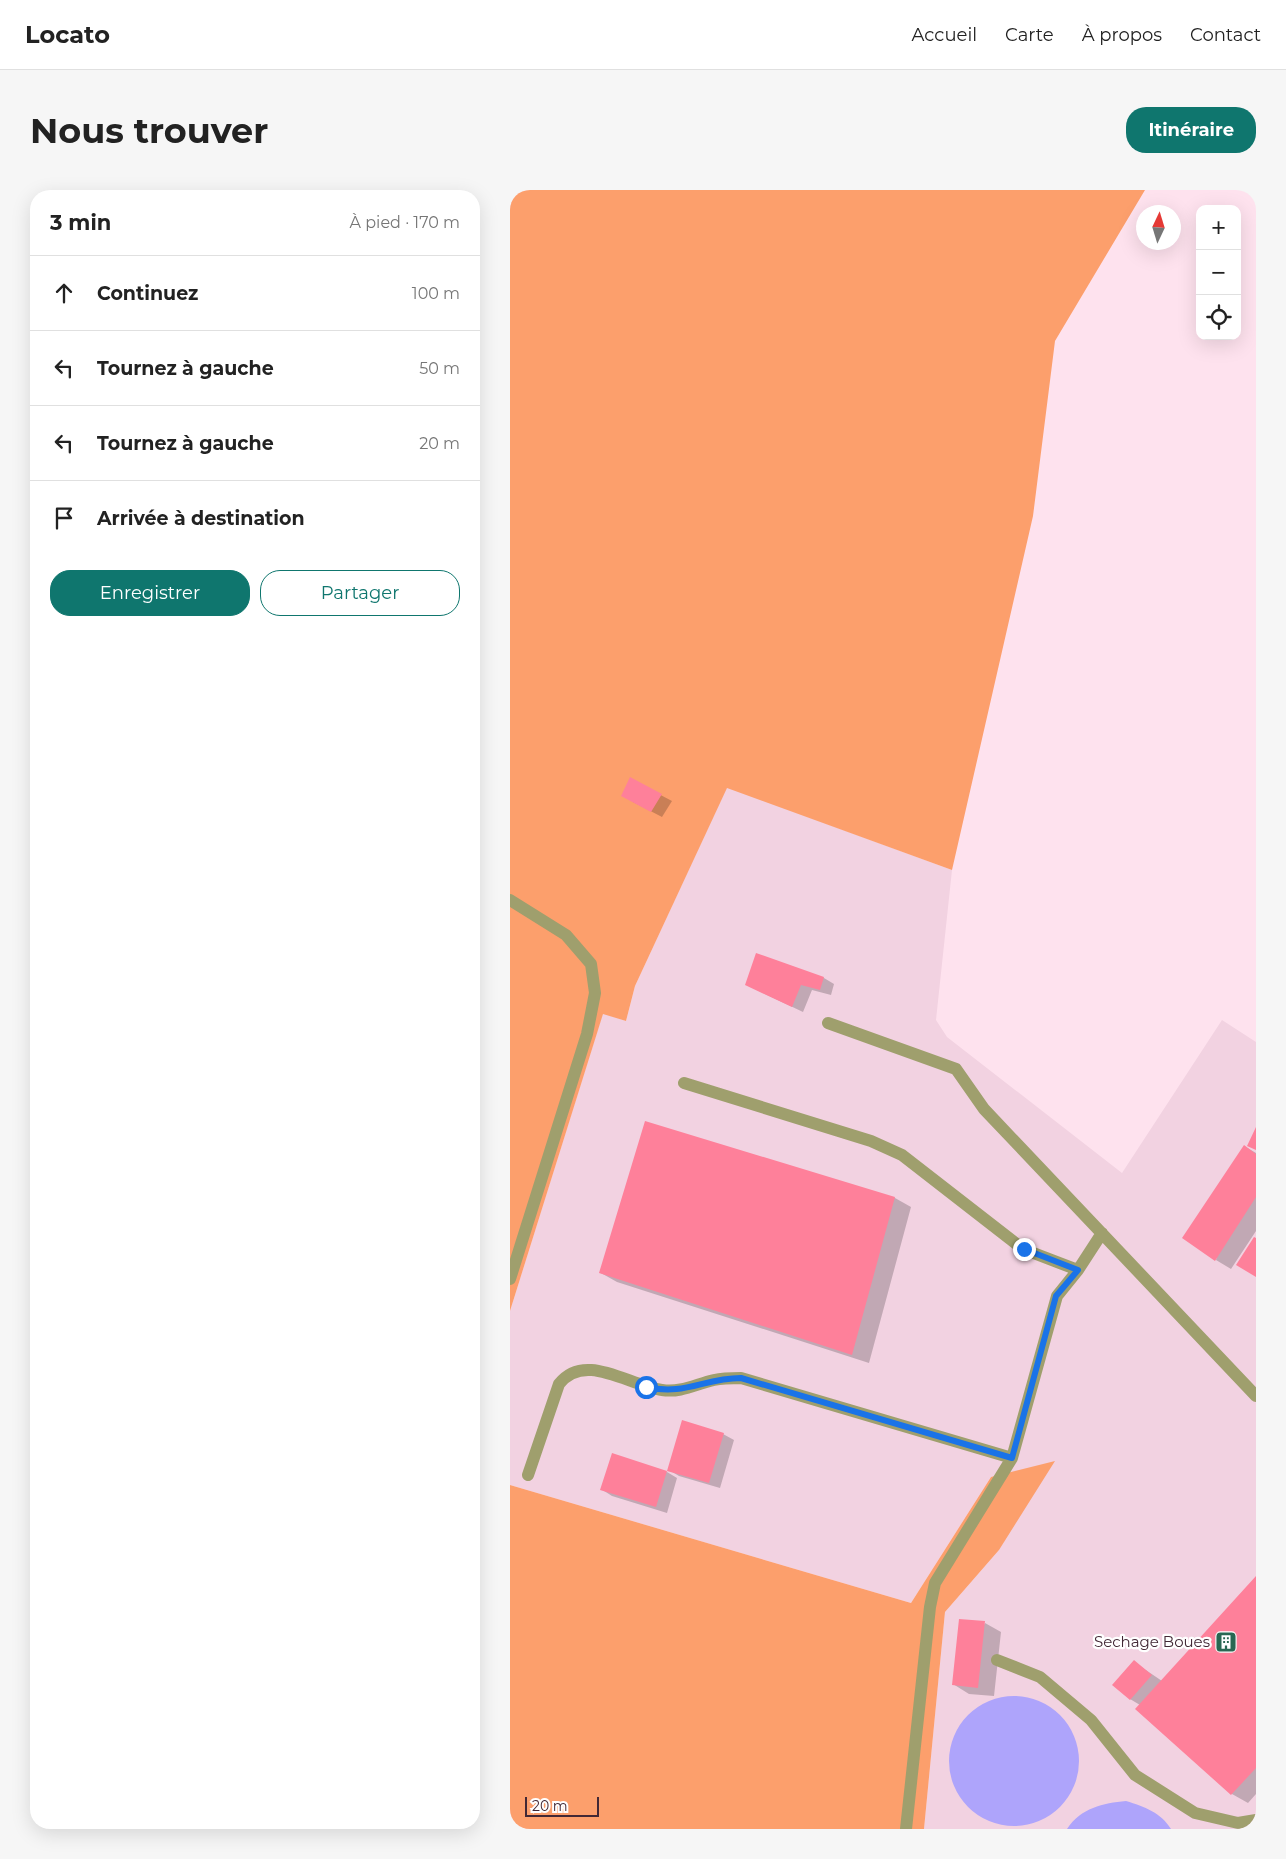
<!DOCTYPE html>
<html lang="fr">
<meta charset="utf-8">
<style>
:root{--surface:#fff;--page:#f6f6f6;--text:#222;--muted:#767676;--line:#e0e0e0;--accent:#0f766e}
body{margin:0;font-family:Montserrat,sans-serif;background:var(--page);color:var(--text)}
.controls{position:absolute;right:15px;top:15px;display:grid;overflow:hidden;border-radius:10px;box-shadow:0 5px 20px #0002}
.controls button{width:45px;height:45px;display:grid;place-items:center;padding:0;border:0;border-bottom:1px solid var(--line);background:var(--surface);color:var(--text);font:25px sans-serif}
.compass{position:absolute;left:626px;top:15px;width:45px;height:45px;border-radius:50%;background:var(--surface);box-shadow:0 5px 20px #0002;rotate:4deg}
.scale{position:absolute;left:15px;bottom:12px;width:74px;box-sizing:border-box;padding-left:5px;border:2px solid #422835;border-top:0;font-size:14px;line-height:18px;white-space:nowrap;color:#422835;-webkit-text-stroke:4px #fff;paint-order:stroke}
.stop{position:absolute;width:15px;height:15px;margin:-11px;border:4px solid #1a73e8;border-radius:50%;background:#fff}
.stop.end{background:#1a73e8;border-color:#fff;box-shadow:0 1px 5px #0008}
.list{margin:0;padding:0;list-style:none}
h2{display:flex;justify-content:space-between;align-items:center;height:65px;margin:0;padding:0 20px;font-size:21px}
h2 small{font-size:16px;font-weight:400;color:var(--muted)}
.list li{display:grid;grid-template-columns:32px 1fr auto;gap:15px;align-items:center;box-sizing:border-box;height:75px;padding:0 20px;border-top:1px solid var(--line)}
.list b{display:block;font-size:19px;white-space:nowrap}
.list em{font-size:16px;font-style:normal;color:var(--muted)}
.actions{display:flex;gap:10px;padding:15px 20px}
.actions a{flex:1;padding:11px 0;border:1px solid var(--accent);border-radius:20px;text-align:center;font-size:18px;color:var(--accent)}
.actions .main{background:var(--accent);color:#fff}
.icon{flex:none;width:28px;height:28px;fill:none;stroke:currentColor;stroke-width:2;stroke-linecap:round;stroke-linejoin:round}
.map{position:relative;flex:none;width:746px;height:1639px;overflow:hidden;border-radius:20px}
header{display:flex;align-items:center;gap:30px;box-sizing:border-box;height:70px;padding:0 25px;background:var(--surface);border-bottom:1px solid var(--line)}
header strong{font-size:24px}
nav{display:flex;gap:28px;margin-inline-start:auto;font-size:18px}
.intro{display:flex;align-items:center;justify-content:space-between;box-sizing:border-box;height:120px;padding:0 30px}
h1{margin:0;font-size:35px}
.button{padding:12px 22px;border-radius:20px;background:var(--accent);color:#fff;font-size:18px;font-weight:700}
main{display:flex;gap:30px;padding:0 30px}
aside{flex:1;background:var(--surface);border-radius:20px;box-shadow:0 5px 20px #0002}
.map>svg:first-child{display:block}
.built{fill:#f2d2e1}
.green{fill:#fc9f6c}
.water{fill:#aea4fb}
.shadow{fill:#0003}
.building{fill:#fe809a}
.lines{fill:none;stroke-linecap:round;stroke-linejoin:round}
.minor{stroke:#9f9f6d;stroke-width:12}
.route{stroke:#1a73e8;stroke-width:6}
.labels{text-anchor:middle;stroke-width:4.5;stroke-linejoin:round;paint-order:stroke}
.poi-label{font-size:15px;fill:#422835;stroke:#fff;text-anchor:end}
</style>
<header>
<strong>Locato</strong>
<nav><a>Accueil</a><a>Carte</a><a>À propos</a><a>Contact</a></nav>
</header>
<div class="intro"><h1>Nous trouver</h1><a class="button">Itinéraire</a></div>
<main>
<aside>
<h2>3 min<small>À pied · 170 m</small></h2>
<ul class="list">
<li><svg class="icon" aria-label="ahead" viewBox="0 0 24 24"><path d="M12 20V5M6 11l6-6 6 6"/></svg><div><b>Continuez</b></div><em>100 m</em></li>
<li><svg class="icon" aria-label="left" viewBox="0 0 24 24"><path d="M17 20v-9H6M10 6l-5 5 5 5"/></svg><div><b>Tournez à gauche</b></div><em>50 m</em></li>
<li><svg class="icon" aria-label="left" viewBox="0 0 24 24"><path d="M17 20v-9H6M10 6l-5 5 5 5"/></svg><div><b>Tournez à gauche</b></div><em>20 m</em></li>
<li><svg class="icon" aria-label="arrive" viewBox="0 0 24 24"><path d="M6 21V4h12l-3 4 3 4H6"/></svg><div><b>Arrivée à destination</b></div></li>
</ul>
<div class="actions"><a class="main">Enregistrer</a><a>Partager</a></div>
</aside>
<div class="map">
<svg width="746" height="1639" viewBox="0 0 746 1639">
<rect width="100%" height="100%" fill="#fee2ee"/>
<path class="built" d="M217,597L442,680L426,830L437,847L612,983L712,830L746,852V1639H414L435,1422L489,1360L481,1287L401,1413L0,1295V1121L93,823L116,831L125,796Z"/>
<path class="green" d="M0,0H635L545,151L523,326L442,680L217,598L125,796L116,831L93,824L0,1121Z
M545,1271L489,1360L435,1422L414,1639H0V1295L401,1413L481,1287Z"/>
<path class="water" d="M439 1571a65 65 0 1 1 130 0a65 65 0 1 1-130 0Z
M616,1611C635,1617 650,1622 661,1639H557C571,1618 593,1613 616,1611Z"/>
<path class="shadow" d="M120,589L162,611L152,627L123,612Z
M247,764L314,788L324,794L321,805L302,800L293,822L247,800Z
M136,933L385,1008L401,1017L359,1173L107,1092L91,1083Z
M734,956L746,963V1041L721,1079L706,1070Z
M213,1244L224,1250L210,1298L169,1286L159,1280Z
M157,1282L167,1288L157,1323L102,1306L91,1299Z
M746,1388V1604L738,1613L722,1604L630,1515L620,1509L624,1472L652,1491Z
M475,1433L491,1442L484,1506L459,1504L443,1494Z"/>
<path class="building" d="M120,587L152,604L141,622L111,606Z
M246,763L314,787L310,800L291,795L282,817L235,795Z
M135,931L385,1007L342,1165L89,1083Z
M746,937V960L737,956Z
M734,955L746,964V1007L705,1071L672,1048Z
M744,1047L746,1048V1087L726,1075Z
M172,1230L214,1243L199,1293L157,1281Z
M102,1263L157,1281L146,1317L90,1300Z
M746,1386V1578L721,1605L625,1519Z
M449,1429L475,1431L468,1498L442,1495Z
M624,1470L642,1485L620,1510L602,1495Z"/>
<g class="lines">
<path class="minor" d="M0,710L56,745L81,774L85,803L77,844L0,1089
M318,833L446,879L474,919L746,1206
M174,893L361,951L392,965L513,1059L568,1080
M18,1285L49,1194C75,1161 119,1196 152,1200C171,1203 186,1194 204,1190C213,1188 222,1188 231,1188L502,1268
M487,1470L530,1487L581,1530L625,1585L685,1623L728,1633L746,1630
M396,1639L420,1417L425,1393L502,1268L547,1106L568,1080L592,1043"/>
</g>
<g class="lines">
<path class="route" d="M136,1197C176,1206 193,1188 231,1188L502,1268L546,1106L568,1080L514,1059"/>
</g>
<defs>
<g id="building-square" transform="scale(1.125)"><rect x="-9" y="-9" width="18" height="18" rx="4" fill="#296752" stroke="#fff"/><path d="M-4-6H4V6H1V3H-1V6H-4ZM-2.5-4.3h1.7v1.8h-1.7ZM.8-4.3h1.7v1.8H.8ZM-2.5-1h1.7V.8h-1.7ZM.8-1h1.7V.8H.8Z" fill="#fff"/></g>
</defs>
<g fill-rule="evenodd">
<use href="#building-square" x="716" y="1452"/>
</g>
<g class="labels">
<g class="poi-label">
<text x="700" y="1457">Sechage Boues</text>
</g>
</g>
</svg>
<div class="controls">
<button>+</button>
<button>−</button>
<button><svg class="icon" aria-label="locate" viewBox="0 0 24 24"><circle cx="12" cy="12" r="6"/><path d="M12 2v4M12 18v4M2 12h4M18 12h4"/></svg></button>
</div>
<svg class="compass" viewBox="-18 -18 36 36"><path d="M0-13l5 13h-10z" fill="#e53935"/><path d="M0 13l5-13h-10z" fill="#767676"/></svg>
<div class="scale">20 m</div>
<div class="stop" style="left:136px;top:1197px"></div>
<div class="stop end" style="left:514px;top:1059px"></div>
</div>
</main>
